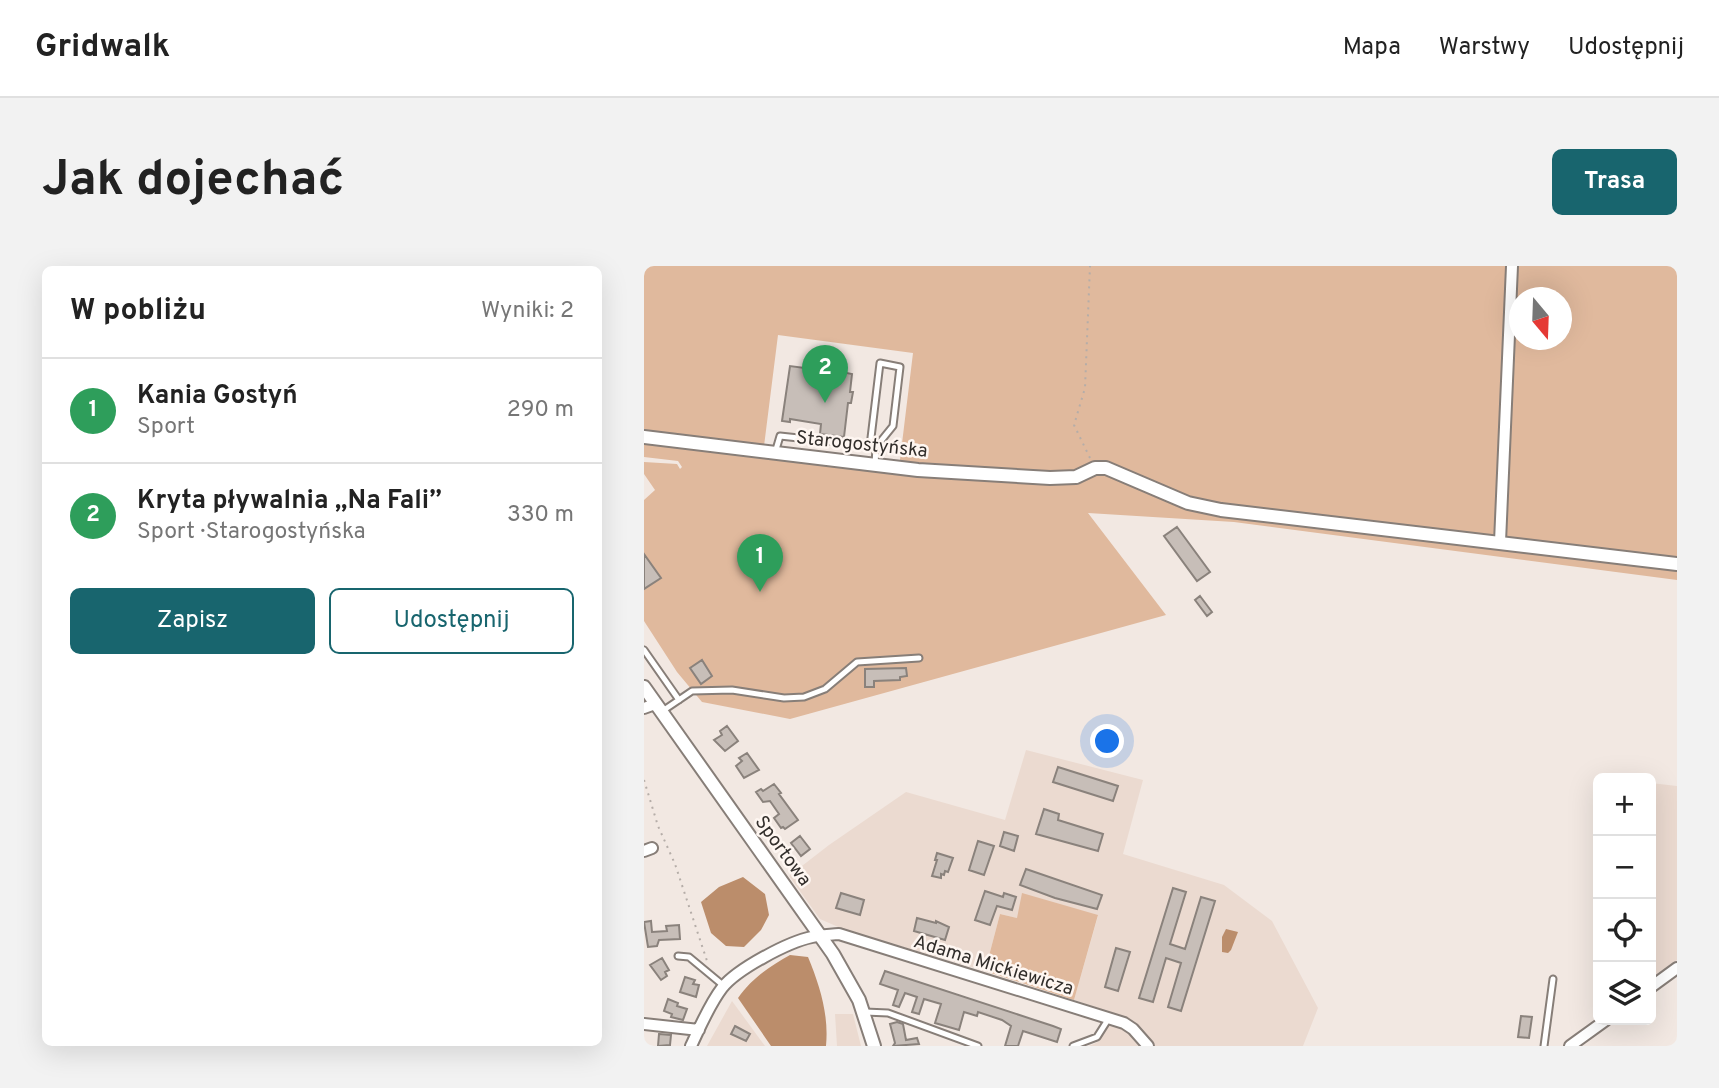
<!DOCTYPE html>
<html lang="pl">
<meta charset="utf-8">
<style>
:root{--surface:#fff;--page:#f2f2f2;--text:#222;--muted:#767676;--line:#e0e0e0;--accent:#18656e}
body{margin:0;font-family:Overpass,sans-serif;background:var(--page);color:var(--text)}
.controls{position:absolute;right:21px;bottom:21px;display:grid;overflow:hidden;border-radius:10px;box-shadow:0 7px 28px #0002}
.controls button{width:63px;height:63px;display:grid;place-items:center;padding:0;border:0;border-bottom:2px solid var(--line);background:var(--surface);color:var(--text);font:35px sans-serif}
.compass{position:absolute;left:865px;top:21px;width:63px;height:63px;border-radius:50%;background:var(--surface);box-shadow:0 7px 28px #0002;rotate:161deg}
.you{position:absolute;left:464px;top:476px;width:24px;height:24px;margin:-18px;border:5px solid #fff;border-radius:50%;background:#1a73e8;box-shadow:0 0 0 10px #1a73e833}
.badge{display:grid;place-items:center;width:46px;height:46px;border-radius:50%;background:var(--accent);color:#fff;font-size:23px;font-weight:700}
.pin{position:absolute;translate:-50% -58px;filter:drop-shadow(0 2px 4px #0008)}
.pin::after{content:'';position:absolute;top:37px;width:24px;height:21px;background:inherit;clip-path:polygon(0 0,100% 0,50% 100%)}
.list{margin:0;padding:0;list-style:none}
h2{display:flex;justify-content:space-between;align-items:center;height:91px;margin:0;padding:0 28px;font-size:30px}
h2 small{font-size:23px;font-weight:400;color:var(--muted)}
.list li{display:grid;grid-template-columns:46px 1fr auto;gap:21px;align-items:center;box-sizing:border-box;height:105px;padding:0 28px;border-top:2px solid var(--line)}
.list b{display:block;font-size:26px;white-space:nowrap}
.list p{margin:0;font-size:23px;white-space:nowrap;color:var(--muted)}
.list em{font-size:23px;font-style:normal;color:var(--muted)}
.actions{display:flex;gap:14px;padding:21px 28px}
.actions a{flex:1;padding:16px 0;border:2px solid var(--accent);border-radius:10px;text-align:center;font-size:24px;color:var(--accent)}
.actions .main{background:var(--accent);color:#fff}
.icon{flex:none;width:38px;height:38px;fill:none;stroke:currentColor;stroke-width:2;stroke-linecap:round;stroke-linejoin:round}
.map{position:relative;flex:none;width:1033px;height:780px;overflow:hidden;border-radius:10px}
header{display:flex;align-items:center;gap:42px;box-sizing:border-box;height:98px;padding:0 35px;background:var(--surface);border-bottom:2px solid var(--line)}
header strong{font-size:33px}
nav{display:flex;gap:38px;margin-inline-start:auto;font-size:24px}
.intro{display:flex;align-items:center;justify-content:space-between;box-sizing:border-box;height:168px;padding:0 42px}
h1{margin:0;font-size:49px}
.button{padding:18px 32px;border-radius:10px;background:var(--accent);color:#fff;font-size:24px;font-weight:700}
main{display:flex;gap:42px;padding:0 42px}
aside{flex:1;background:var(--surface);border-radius:10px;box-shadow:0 7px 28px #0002}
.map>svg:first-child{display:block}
.built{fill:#ebdad0}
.green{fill:#e0b99d;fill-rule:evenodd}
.water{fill:#bb8d6b}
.building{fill:#c7beb8;stroke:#8a827c;stroke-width:2}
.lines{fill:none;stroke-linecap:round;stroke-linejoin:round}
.service-casing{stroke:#877e78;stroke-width:9}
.minor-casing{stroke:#877e78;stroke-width:14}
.tertiary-casing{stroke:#877e78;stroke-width:16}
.path{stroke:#b5ada8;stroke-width:2;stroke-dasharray:2 5;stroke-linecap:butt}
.service{stroke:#fff;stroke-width:5}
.minor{stroke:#fff;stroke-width:10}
.tertiary{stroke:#fff;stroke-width:12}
.labels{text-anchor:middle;stroke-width:5;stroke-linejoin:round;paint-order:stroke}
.street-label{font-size:19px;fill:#322e2b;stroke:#fef6f1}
</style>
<header>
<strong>Gridwalk</strong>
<nav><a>Mapa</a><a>Warstwy</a><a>Udostępnij</a></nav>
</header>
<div class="intro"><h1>Jak dojechać</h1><a class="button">Trasa</a></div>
<main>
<aside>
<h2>W pobliżu<small>Wyniki: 2</small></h2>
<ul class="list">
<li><span class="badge" style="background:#2e9e5b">1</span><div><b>Kania Gostyń</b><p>Sport</p></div><em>290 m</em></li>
<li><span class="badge" style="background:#2e9e5b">2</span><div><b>Kryta pływalnia „Na Fali”</b><p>Sport · Starogostyńska</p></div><em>330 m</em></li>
</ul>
<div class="actions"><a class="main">Zapisz</a><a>Udostępnij</a></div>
</aside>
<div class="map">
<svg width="1033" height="780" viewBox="0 0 1033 780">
<rect width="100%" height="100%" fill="#f2e8e2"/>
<path class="built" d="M382,484L499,514L479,588L580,619L628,655L674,742L659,780H445L454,776L472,748L430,734L454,650L373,652L356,648L341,705L201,664L176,653L145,610L185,579L262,526L361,554Z
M1007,517L1033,520V694L1007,712Z
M88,735L121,780H63Z
M191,748H209L217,780H193Z"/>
<path class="green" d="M0,0H1033V314L590,256L444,247L522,349L146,453L58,436L33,406L0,355V234L11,224L0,208V196L33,198L36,203L38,201L34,195L0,191ZM876,32H918V74H876ZM134,69L269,87L255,202L119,188Z
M378,627L454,649L430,734L341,705L356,648L373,652Z"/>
<path class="water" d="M99,611L121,628L125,649L117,664L100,681L82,680L67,667L57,636L75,621Z
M582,663L594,666L587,684L584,687L578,686V671Z
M146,689L164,691C176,720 185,749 182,780H127L94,732C108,712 125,701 146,689Z"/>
<path class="building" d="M184,98L193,99L192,105L208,108L206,126H209L207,137H204L200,171L176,168L177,158L146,153V156L138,155L146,100L184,105Z
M533,261L566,306L553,315L520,270Z
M0,288L17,312L0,323Z
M556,330L568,346L563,350L551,334Z
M58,394L68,410L57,418L46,402Z
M262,402L263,410L256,411V414L230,415V421H221V403Z
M83,460L94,475L81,485L70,474L78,469L76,465Z
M103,487L115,504L100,512L92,500L98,495L95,492Z
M414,501L474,520L469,535L409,516Z
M130,518L137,527L135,528L154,554L141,563L139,561L137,562L130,552L135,548L126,535L119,536L112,526L117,523L119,525Z
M400,543L415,548L414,554L459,568L454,585L392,568Z
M360,566L374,570L370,585L356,580Z
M156,570L166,583L157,590L147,577Z
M334,575L350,580L340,609L325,604Z
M293,587L309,592L304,606L301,605L300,609L297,608V612L288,610L293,594H291Z
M382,603L458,629L453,643L411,632L376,619Z
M529,622L542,626L526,678L541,683L557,631L571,635L537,745L524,741L537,697L522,692L509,736L495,732Z
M341,625L359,631L360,627L372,631L368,644L353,640L346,659L331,654Z
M197,627L220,634L216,649L192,642Z
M273,652L292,657V655L305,661L301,674L270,665Z
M7,655L8,666L23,665L22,660L35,659L36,673L15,674L13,680L4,681L0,656Z
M472,682L486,686L474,725L461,721Z
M18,692L25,704L21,706L23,710L17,714L6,699Z
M241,705L409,760L417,763L413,776L379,765L374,780H361L367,760L358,754L334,746L333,750L320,746L315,764L291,757L297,738L280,733L275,748L268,746L273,731L261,727L255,741L249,739L254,724L236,718Z
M41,711L51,714L49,718L55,719L52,731L36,726Z
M24,733L34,737L33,740L43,743L39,754L27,751L28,748L20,745Z
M877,750L888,751L885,772L874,771Z
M253,756L259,758L262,774L273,772L275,778L249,780L251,777L246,758Z
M91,760L106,768L102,775L87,768Z
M15,768L27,769L26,779L14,780Z"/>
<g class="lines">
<g class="service-casing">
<path id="service" d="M226,180L236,97L256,101L249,160L232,181L231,199
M131,187L136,170L229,180
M0,384L35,434
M17,446L48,425L88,424L140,432L160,431L181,423L213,396L275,392
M34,690L45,691L80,720
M221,746L244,747L334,780
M429,780L453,771L465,752
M900,780L909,713"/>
</g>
<g class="minor-casing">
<path id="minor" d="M856,276L868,0
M0,442L11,438
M0,585L8,582
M1007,721L1033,702
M0,758L55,764
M47,780C56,761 65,739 78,722C93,703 144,676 168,671C177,669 186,669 195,668L480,757L489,763L504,780
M926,780L962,754"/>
</g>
<g class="tertiary-casing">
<path id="tertiary" d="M0,171L274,204L406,212L432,211L451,202H462L544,237L577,244L1033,298
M0,421L189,688L215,734L230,780"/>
</g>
<path class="path" d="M446,192L430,159L441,122L446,0
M0,514L14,560L31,598L64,698"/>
<use href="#service" class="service"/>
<use href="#minor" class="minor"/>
<use href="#tertiary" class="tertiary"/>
</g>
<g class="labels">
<g class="street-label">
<text transform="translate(218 177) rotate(6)" y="7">Starogostyńska</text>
<text transform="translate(140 584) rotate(54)" y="7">Sportowa</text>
<text transform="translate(350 698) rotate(17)" y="7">Adama Mickiewicza</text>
</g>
</g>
</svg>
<div class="controls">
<button>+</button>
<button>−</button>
<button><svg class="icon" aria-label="locate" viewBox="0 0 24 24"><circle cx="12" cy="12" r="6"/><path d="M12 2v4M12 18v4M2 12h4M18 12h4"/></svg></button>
<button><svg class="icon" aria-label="layers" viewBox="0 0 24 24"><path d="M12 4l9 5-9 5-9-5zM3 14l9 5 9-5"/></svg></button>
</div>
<svg class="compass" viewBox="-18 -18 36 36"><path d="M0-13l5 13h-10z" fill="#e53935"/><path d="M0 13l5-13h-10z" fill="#767676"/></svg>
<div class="you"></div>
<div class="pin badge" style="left:116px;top:326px;background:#2e9e5b">1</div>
<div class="pin badge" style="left:181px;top:137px;background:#2e9e5b">2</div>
</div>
</main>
